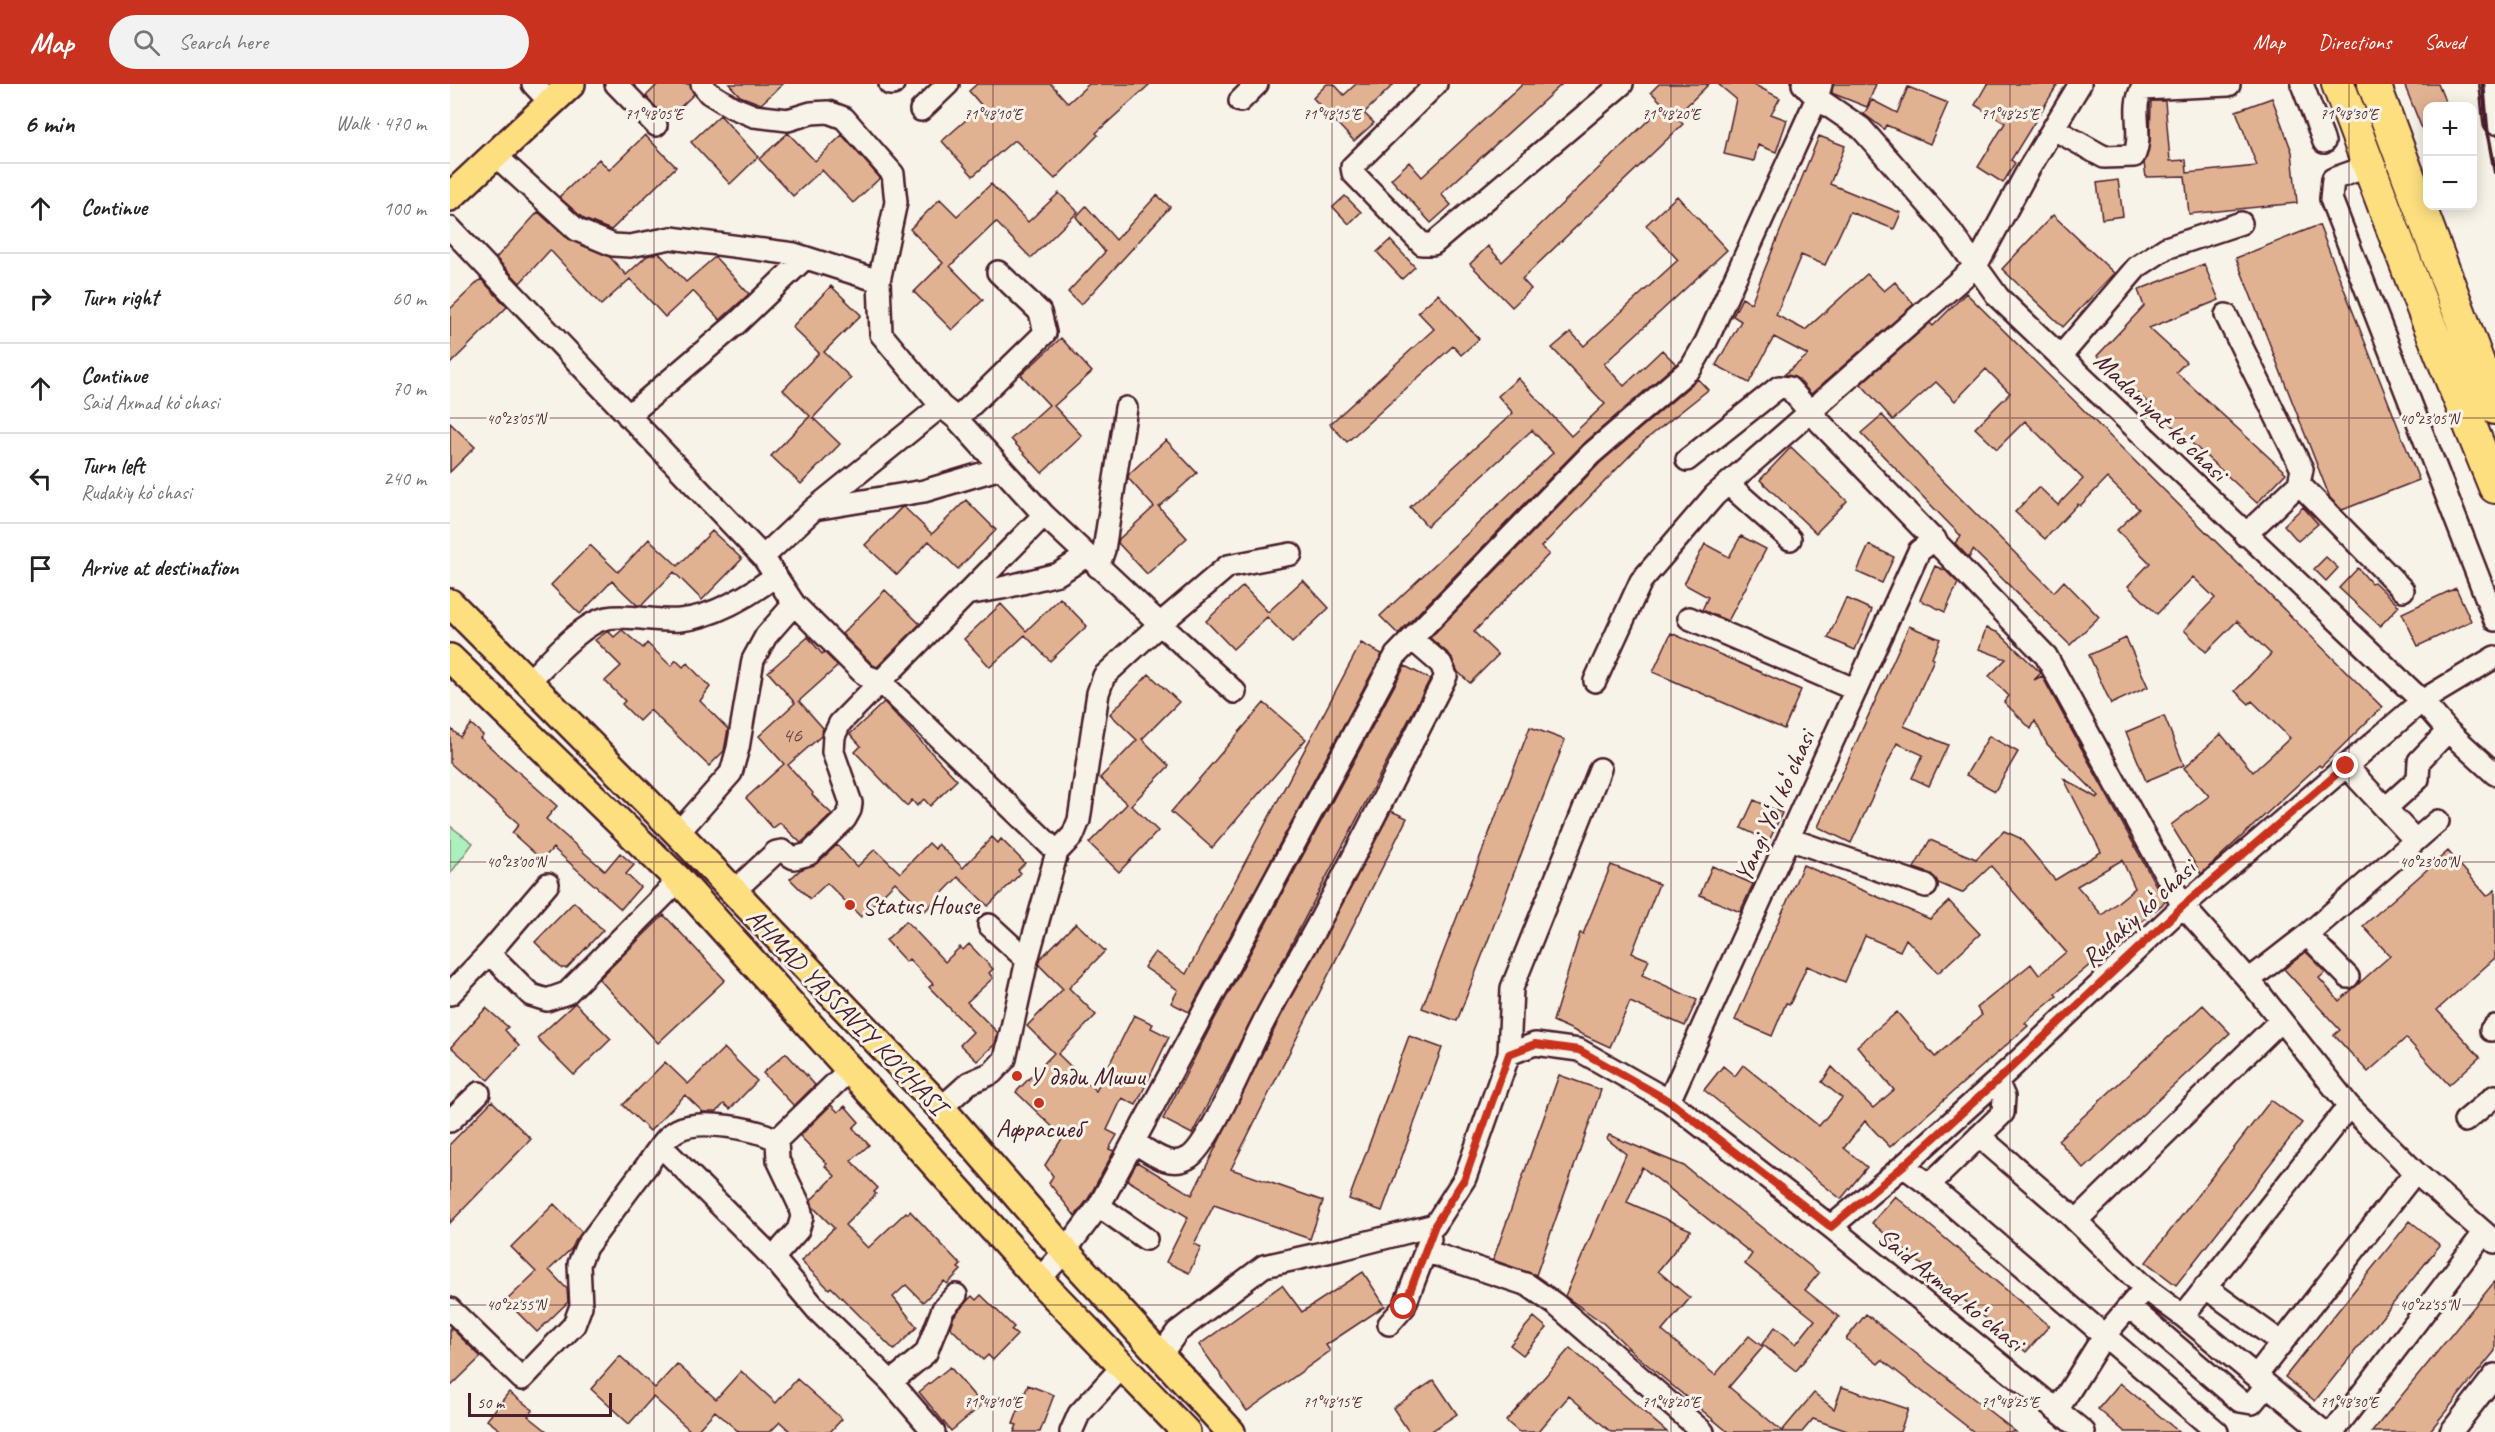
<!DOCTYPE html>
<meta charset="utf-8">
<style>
:root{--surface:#fff;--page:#f2f2f2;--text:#222;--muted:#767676;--line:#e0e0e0;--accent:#c8321e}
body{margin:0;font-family:Caveat,sans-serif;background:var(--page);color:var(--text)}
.controls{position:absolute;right:18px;top:18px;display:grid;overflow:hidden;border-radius:12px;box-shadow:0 3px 15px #0003}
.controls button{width:54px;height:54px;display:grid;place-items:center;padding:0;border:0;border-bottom:2px solid var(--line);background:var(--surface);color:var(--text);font:30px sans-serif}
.scale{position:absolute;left:18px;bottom:15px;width:144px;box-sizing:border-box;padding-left:6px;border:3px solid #4a1f2b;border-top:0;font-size:16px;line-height:21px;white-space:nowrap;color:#4a1f2b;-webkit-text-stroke:4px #f7f3e8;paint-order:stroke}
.stop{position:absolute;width:18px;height:18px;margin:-14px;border:4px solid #c8321e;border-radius:50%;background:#fff}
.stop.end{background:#c8321e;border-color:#fff;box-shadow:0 2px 6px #0008}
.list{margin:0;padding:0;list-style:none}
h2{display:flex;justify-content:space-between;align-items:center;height:78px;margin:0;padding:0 24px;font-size:26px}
h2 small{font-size:20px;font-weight:400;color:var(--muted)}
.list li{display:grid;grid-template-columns:39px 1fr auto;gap:18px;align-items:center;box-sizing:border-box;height:90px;padding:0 24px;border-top:2px solid var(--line)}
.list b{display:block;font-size:22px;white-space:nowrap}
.list p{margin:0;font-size:20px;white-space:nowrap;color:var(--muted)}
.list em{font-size:20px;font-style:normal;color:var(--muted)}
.icon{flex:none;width:33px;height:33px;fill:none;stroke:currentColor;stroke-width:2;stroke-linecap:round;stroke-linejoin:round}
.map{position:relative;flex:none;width:2045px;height:1348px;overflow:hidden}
header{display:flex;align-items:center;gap:36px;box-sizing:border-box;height:84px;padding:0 30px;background:var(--accent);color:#fff}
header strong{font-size:28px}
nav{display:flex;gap:33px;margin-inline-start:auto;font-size:21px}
.search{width:420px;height:54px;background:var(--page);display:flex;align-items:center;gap:15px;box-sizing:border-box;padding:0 21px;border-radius:33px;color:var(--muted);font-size:22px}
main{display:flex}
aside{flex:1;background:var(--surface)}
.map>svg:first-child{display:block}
.green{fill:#acf1bd;stroke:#7b8874;stroke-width:1.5}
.building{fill:#e1b292;stroke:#4a1f2b;stroke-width:1.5;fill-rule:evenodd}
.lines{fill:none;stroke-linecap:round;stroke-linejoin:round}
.minor-casing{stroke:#4a1f2b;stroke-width:26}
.major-casing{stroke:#4a1f2b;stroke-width:32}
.highway-casing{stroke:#4a1f2b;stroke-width:36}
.minor{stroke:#f7f3e8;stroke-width:21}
.major{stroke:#fddf80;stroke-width:27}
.highway{stroke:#fddf80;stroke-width:32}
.rail{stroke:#4a1f2b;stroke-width:4.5}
.route{stroke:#c8321e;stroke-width:8}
.ticks{fill:none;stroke:#4a1f2b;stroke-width:1.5;stroke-opacity:0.45}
.poi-dot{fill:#c8321e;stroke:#f7f3e8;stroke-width:2}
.labels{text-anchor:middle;stroke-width:6;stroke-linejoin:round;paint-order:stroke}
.number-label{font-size:22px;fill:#704445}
.street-label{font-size:26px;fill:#4a1f2b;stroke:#f7f3e8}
.poi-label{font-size:26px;fill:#4a1f2b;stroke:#f7f3e8;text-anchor:start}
.ticks-label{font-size:15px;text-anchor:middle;fill:#4a1f2b;stroke:#f7f3e8;stroke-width:6;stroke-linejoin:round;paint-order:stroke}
</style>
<header>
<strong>Map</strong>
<div class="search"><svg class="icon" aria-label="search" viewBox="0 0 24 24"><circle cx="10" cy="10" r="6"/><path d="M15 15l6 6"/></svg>Search here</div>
<nav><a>Map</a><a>Directions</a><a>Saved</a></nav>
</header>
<main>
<aside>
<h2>6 min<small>Walk · 470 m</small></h2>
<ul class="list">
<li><svg class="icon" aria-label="ahead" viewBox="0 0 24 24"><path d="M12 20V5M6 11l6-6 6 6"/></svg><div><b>Continue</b></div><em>100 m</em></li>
<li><svg class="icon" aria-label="right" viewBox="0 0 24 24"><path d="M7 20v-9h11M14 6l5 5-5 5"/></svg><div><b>Turn right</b></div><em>60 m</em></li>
<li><svg class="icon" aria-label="ahead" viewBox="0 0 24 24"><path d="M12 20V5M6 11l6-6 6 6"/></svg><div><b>Continue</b><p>Said Axmad koʻchasi</p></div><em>70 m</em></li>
<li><svg class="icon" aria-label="left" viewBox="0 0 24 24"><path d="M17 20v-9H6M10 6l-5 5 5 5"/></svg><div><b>Turn left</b><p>Rudakiy koʻchasi</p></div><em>240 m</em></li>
<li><svg class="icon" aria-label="arrive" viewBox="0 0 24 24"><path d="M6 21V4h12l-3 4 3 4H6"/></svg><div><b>Arrive at destination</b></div></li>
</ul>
</aside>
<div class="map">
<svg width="2045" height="1348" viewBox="0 0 2045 1348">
<rect width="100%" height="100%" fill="#f7f3e8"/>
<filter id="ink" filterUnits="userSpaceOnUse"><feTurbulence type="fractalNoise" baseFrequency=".0167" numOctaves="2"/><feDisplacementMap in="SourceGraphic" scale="12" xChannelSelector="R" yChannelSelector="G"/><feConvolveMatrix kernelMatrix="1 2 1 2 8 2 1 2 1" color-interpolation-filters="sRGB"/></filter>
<g filter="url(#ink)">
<path class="green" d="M0,742L23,759L0,790Z"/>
<path class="building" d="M208,0H240L244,10L217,36L196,12Z
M279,0H333L311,20L290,12Z
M527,0H601L618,19L639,0H700L646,49L648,51L605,95L566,57H563L523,92L492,57L532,22L519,7Z
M877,0H884L894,11L906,0H944L914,29L924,39L904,57L863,14Z
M1073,0H1112L991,110L1001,121L981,139L941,95L959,78L972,93Z
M1209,0H1259L1225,33L1233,40L1072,195L1081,205L1062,223L1020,180L1038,162L1052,178L1214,21L1201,8Z
M1268,0H1303L1330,14L1321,30L1337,36L1326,68L1308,61L1304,77L1274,70L1286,15Z
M1383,0H1426L1417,23L1384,10L1382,9Z
M1537,0H1608L1561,76L1565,79L1553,99L1528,83L1555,39L1525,21Z
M1954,0H1988L1997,22H1977V57Z
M1458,3L1498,19L1480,60L1436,41L1434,45L1414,30L1422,16L1447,29Z
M1822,14L1842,68L1847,119L1739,130L1735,92L1696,93L1694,79L1700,57L1701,17H1715L1720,77L1736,76L1737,89L1807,82L1786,27Z
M270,31L308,73L280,100L241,58Z
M338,49L365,77L392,51L430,94L403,119L372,86L343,112L309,75Z
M195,51L226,83L161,146L134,135L109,113L149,75L159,86Z
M1369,52L1395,62L1380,100L1451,129L1444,145L1400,128L1375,181L1351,171L1326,231L1355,246L1417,190L1434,207L1445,198L1464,220L1361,310L1348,295L1335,290L1358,271L1324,253L1299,299L1266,281L1291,237L1283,232L1292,214L1301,219Z
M1668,96L1673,132L1652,135L1647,99Z
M541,100L578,138L609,109L628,128L581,174L546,138L500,182L533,216L502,246L464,208L493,179L460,145L490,115L507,132Z
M707,111L720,123L631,221L618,208L655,168L626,133L636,122L666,156Z
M895,112L911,128L899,140L883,123Z
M1227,112L1277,166L1154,280L1174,302L1212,266L1226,280L1132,361L948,550L930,532L1103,369L1082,346L977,442L960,423L1063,329L1048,312L1068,294L1121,352L1155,320L1102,264L1121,248L1134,262L1228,176L1196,141Z
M88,128L118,155L160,173L176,191L197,172L209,169L236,198L265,173L299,210L270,236L243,207L215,233L180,195L151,221L100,166L70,199L46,174Z
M1603,131L1664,189L1613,243L1552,185Z
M1869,141L1969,396L1892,426L1880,414L1786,174Z
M940,156L965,183L952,195L927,168Z
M1754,180L1769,216L1699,244L1736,278L1726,288L1836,389L1807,419L1647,272L1694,222L1688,206Z
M31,195L57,223L0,280V225Z
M381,202L411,231L374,268L401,294L363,334L390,360L351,400L321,372L360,332L333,306L369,269L342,243Z
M1516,209L1932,623L1871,683L1869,681L1751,790L1721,741L1759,712L1734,684L1771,650L1803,688L1840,654L1802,617L1799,620L1785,607L1821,570L1787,537L1756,568L1734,546L1765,514L1743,493L1707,530L1678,502L1700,479L1667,446L1689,425L1657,394L1630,422L1628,420L1595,455L1565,428L1589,403L1608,421L1633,395L1575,337L1547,365L1525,344L1560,309L1536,285L1505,317L1486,298L1443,336L1411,300L1480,239L1483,242Z
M988,210L1029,255L1011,271L1003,262L897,358L880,340L984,245L968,228Z
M611,254L642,288L604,322L632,352L592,389L561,355L599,321L571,291Z
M1248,295L1258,306L1194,357L1091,463L1099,470L1024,548L1048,571L1020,599L1008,588L1000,571L980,554L1150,379Z
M1432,331L1481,385L1604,508L1614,497L1649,533L1620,561L1523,466L1519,474L1505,459L1511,452L1411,349Z
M0,339L25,363L0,388Z
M716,356L747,389L709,423L737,454L697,490L668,459L669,455L704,423L678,394L679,390Z
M1341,363L1397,417L1366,449L1310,396Z
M516,416L546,446L508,485L479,457L447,491L415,461L451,424L454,423L482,450Z
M1853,423L1868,440L1848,457L1834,441Z
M262,447L292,475L252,516L224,488L192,521H187L162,497L130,530L101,501L140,461L168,488L199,455L228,482Z
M1291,452L1316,465L1278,537L1252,526L1258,513L1234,500L1255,460L1279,473Z
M1419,461L1444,473L1432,499L1407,488Z
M1876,473L1888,484L1876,497L1864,485Z
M1485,482L1496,487L1508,499L1495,528L1470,516Z
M1908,484L1921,499L1924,498L1949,522L1930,542L1889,504Z
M853,496L879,524L842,559L817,533L783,565L756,537L793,502L818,528Z
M2006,504L2021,537L1968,562L1952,529Z
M435,506L470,540L427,583L423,581L392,550Z
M610,514L637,542L600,577L575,551L540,583L514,555L551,520L576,547Z
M1396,514L1422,526L1405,566L1378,554Z
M1459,542L1490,555L1482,574L1484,575L1454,642L1498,661L1479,702L1462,694L1473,671L1447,659L1401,759L1368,743Z
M1536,544L1549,549L1591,589L1584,596L1592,592L1715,818L1605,910L1607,912L1575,939L1578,942L1440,1063L1415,1037L1394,1064L1417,1083L1391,1115L1254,1006L1273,982L1285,992L1293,981L1369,1042L1392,1014L1372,998L1382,983L1423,1024L1444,1006L1407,962L1447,928L1485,973L1532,931L1527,924L1581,880L1589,891L1616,868L1541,782L1512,809L1488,799L1481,790L1464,784L1480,756L1526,775L1554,747L1570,754L1605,796L1651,768L1614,695L1647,714L1649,712L1597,660L1585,637L1581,645L1554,618L1559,612L1539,592L1556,575L1529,565ZM1672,776L1685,804L1652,831L1627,802Z
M172,546L193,564L197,559L221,582L226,576L233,583L237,579L260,603L250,617L278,645L274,667L259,682L200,626L189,637L172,620L175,617L155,597L171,582L145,556L158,547L164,553Z
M1221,549L1351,606L1334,645L1203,588Z
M358,553L372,570L374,568L388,582L349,617L373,644L371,652L338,681L363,709L362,711L382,730L351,759L330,739L323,744L296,714L334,680L309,652L345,619L318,588Z
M1676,554L1698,603L1661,620L1639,571Z
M911,559L932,570L739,928L721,919L728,906L694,883L705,868L736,890Z
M955,582L980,595L742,1050L713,1035L762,940Z
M699,590L729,618L692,655L719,682L681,721L708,747L669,788L639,759L677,720L650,694L687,656L660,630Z
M434,618L507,696L480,722L474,715L467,722L462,716L457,722L405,668L411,662L400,650Z
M814,619L856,655L762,764L721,728Z
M1714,632L1734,681L1696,697L1676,648Z
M21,640L33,651L30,654L107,722L96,735L155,787L170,769L184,781L176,790L190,803L171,825L103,764L92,776L62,749L69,740L0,679V644L10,653Z
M1080,643L1115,656L1007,937L972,924Z
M1539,652L1568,668L1545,707L1516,691Z
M1304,716L1332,729L1319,757L1291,744Z
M941,727L957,734L781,1085L873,1117L860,1155L764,1121L744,1160L751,1163L739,1189L716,1178L738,1133L677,1096L687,1078L742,1111L830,934Z
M542,753L548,759L551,755L575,779L568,786L571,789L538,822L508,793L475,827L445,798L411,833L377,799L360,815L340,795L350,786L367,779L387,761L407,783L425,765L450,789L479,759L485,765L488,760L513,784Z
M1998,767L2037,812L2045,806V874L1987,926L2030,973L1999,1001L1956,954L1918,988L1884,951L1890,946L1834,885L1856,868L1876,888L1869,894L1889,917L1940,872L1913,842Z
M1161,781L1209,800L1182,869L1199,876L1192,891L1247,916L1235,942L1180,918L1160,963L1103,937L1130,849L1133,850Z
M1353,781L1480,835L1499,817L1530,850L1488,889L1456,855L1450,867L1415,852L1395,898L1357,882L1340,920L1336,919L1322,952L1285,936Z
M1262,782L1303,800L1290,828L1250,811Z
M124,818L153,846L117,884H111L85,858Z
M214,831L275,896L208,959L149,895Z
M456,837L495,878L510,863L513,866L519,860L543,885L539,889L543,894L517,918L548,949L545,960L527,977L510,961L523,948L479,903L483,900L459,875L456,878L436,856Z
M626,839L655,867L619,904L646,931L608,970L646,1007L684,931L703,940L701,944L719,953L686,1021L672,1014L657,1046L667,1051L659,1065L664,1067L638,1115L625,1132L599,1099L603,1092L595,1081L613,1053L566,1008L604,969L577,942L613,905L589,881L591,874Z
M125,919L161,955L124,991L87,954Z
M1753,921L1780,949L1634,1085L1608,1056Z
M36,924L58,943L55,946L69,962L38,996L1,963Z
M959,952L992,964L932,1127L899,1115Z
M274,964L307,997L280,1025L274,1020L266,1028H253L235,1011L200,1047L173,1021L215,978L238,1000Z
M336,969L365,1001L344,1022L313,989Z
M1109,991L1151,1006L1086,1191L1043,1176Z
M1821,1016L1852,1039L1726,1201L1696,1178Z
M42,1017L81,1055L0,1139V1060Z
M381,1021L388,1028L395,1022L409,1038L403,1044L419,1061L401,1077L428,1104L424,1108L426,1110L395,1141L418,1164L456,1128L458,1130L460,1127L511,1181L508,1184L511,1186L497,1200L494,1197L473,1218L456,1201L443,1213L467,1243L444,1266L381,1203L379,1205L351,1177L384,1144L363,1123L361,1116L385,1092L375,1082L377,1080L350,1052Z
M1159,1051L1234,1082L1369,1189L1355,1206L1389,1233L1346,1287L1312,1260L1325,1243L1346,1260L1365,1236L1295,1180L1302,1170L1192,1083L1177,1118L1241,1146L1208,1187L1240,1214L1212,1247L1265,1291L1299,1252L1313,1263L1279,1303L1332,1347L1364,1309L1384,1325L1392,1303L1458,1325L1450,1348H1400L1363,1335L1352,1348H1278L1187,1272L1153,1239L1115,1212L1176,1070L1157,1055Z
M1445,1112L1599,1242L1576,1268L1422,1139Z
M104,1120L132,1148L122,1164L99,1186L117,1205L118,1218L87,1248L56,1217L86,1188L61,1163Z
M1960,1137L1990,1161L1865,1317L1835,1293Z
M913,1188L935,1222L876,1261L880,1267L797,1327L749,1261L832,1201L852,1228Z
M2045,1197V1267L1979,1348H1922Z
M531,1211L564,1243L561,1246L567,1251L543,1276L538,1271L533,1276L500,1243L504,1232L517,1217L522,1212L526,1216Z
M1416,1230L1510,1304L1566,1348H1524L1432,1276L1428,1280L1396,1255Z
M1084,1233L1097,1244L1073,1271L1060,1261Z
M0,1243L31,1273L0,1303Z
M1120,1264L1134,1276L1217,1348H1161L1119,1312L1088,1348H1069L1056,1337Z
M170,1272L205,1304L227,1280L266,1315L291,1287L326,1319L347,1295L392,1335L380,1348H341L330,1338L320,1348H289L265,1327L246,1348H242L203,1313L179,1340L141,1305Z
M500,1283L532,1321L501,1347L469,1308Z
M984,1296L1007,1330L980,1348H959L943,1324Z
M1670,1299L1729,1348H1675L1648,1325Z
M578,1301L604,1311L590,1348H564L567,1341L563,1340Z
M59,1308L83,1326L78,1332L98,1348H53L37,1336Z"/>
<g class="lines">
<g class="minor-casing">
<path id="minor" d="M83,0L101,19
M166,0L206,41
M252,0L259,9L282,23L304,32L338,36L361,29L378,28L394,34L443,90L446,118L429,197L431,250L491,322L507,335L594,431
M440,0H443
M986,0L902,83L903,89L972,160H983L1172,0
M1353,0L1367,14L1411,44L1497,142L1548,213L1972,617L1998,647L2045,690
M1630,0L1578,86L1526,182L1360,328L1596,572L1733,822L1799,896L1899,1022L1965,1088L2045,1158
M1852,0L1874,58
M2041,0L2045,39
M790,17L807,0
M471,26L498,0
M1604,45L1654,73L1684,72C1694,51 1680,24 1692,5L1779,1
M45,71L127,146L163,161L180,162L221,154L344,170L429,197
M1919,82L1883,95L1881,115L2045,536
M0,144L313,473L364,425L491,322
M1776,231L1852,385L1849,400L1795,451
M1610,273L1687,183L1716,164L1791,139
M178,332L287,239L355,174
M507,335L595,249L590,228L548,188
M1278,400L1340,455
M1849,400L1953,506
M364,425L474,407L551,384
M313,473L344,520L416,592L430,597L607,768L577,876L555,975L542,989L519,999L491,1024
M648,483L654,466L676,324
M516,510L552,504L608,490L636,472
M1239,534L1406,606
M79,597C98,579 131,539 157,534C177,530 208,538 230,536C263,533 299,512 325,492
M1145,597L1191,497L1265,411L1360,328L1339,304L1329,303L1237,376
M1897,683L1965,756
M1936,724L1968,695L1969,677L1998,647
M228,749L281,689L288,664L303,576L316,552L344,520
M1339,755L1476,802
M607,768L623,751L629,736L648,609L654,592L710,540L785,608
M283,808L326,768L332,767L344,774L359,770L395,735L400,726L401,719L383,668L384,652L390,639L594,431L710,540L778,482L841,470
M539,841L577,876
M1857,851L1898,893
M39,869L98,800
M1799,896L1857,851L1988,737
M0,910L39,869L81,911L97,916L117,909L229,796
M2041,946L2045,942
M1059,970L1062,904L1150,685
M1219,1017L1469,467L1485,455
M0,1037L29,1009
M2015,1037L2045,1012
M1529,1052L1617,1128L1695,1204L1653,1253L1608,1325
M685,1059C701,1068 719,1085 738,1074C759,1063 798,968 811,943C831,903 856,864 877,823C918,747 956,669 996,592L991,580L962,555
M211,1062L323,1174L368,1227L441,1298L484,1348
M1453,1082L1479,1101L1767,1348
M1479,1101L1553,1029L1554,1013L1547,997
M649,1122L696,1155
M1626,1137L1831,936
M1381,1143L1453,1082L1547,997L1733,822L1972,617L2045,573
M975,1167L1078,1201L1105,1220L1253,1348
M323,1174L348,1146L352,1133L349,1120L328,1076L327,1056
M589,1196L615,1167L649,1122L946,571L1141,370L1241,284L1256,258L1367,14L1371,0
M1755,1203L1832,1259
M1695,1204L1733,1232L1874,1348
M1680,1223L1790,1317L1802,1319L1817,1301
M0,1225L72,1295L124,1241L131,1222L129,1180L136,1163C156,1137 175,1110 195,1084C204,1072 214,1053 228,1046C250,1034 307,1045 327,1056L400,985
M1733,1232L1899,1022
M939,1240L954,1223L980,1155
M710,1272L727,1248L814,1182L895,1164L985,1141L1015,1094L1059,970L1085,960L1129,966L1219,1017L1381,1143L1634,1348
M1806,1292L1965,1088
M441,1298L476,1269L493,1225L506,1211
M621,1348L629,1330L672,1283
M1883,1348L2034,1149
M2001,1348L2045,1291"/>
</g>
<g class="major-casing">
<path id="major" d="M0,113L121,0
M0,519L228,749L491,1024L615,1167L781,1348
M0,574L229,796L589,1196L736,1348"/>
</g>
<g class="highway-casing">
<path id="highway" d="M1888,0L1973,225L2045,403
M1924,0L2045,324"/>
</g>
<use href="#minor" class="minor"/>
<use href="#major" class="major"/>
<use href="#highway" class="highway"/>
<path class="rail" d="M2033,0L2037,45L2045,88"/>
</g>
</g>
<g class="lines" filter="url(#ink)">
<path class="route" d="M954,1223L985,1141L1015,1094L1059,970L1085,960L1129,966L1219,1017L1381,1143L1453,1082L1547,997L1733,822L1896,682"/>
</g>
<path class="ticks" d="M204,0V1348M543,0V1348M882,0V1348M1221,0V1348M1560,0V1348M1899,0V1348M0,334H2045M0,778H2045M0,1221H2045"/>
<g class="poi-dot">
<circle cx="400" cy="821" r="6"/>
<circle cx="567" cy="992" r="6"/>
<circle cx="589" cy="1019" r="6"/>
</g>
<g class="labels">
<g class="number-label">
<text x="342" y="658">46</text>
</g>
<g class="street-label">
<text transform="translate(1711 332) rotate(44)" y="9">Madaniyat koʻchasi</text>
<text transform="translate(1324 722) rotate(-66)" y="9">Yangi Yoʻl koʻchasi</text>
<text transform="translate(1688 829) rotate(-43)" y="9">Rudakiy koʻchasi</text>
<text transform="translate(397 927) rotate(46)" y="9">AHMAD YASSAVIY KO'CHASI</text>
<text transform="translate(1501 1205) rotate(39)" y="9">Said Axmad koʻchasi</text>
</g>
<g class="poi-label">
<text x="412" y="830">Status House</text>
<text x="579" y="1001">У дяди Миши</text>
<text x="589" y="1053" text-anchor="middle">Афрасиеб</text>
</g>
</g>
<g class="ticks-label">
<text x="204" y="35">71°48'05"E</text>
<text x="543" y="35">71°48'10"E</text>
<text x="882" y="35">71°48'15"E</text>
<text x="1221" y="35">71°48'20"E</text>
<text x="1560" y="35">71°48'25"E</text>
<text x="1899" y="35">71°48'30"E</text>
<text x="66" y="340">40°23'05"N</text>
<text x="1979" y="340">40°23'05"N</text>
<text x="66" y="783">40°23'00"N</text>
<text x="1979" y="783">40°23'00"N</text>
<text x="66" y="1226">40°22'55"N</text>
<text x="1979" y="1226">40°22'55"N</text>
<text x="543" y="1323">71°48'10"E</text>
<text x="882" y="1323">71°48'15"E</text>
<text x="1221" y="1323">71°48'20"E</text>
<text x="1560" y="1323">71°48'25"E</text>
<text x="1899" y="1323">71°48'30"E</text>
</g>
</svg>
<div class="controls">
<button>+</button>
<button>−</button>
</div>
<div class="scale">50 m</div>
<div class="stop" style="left:954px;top:1223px"></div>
<div class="stop end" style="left:1896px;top:682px"></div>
</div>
</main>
